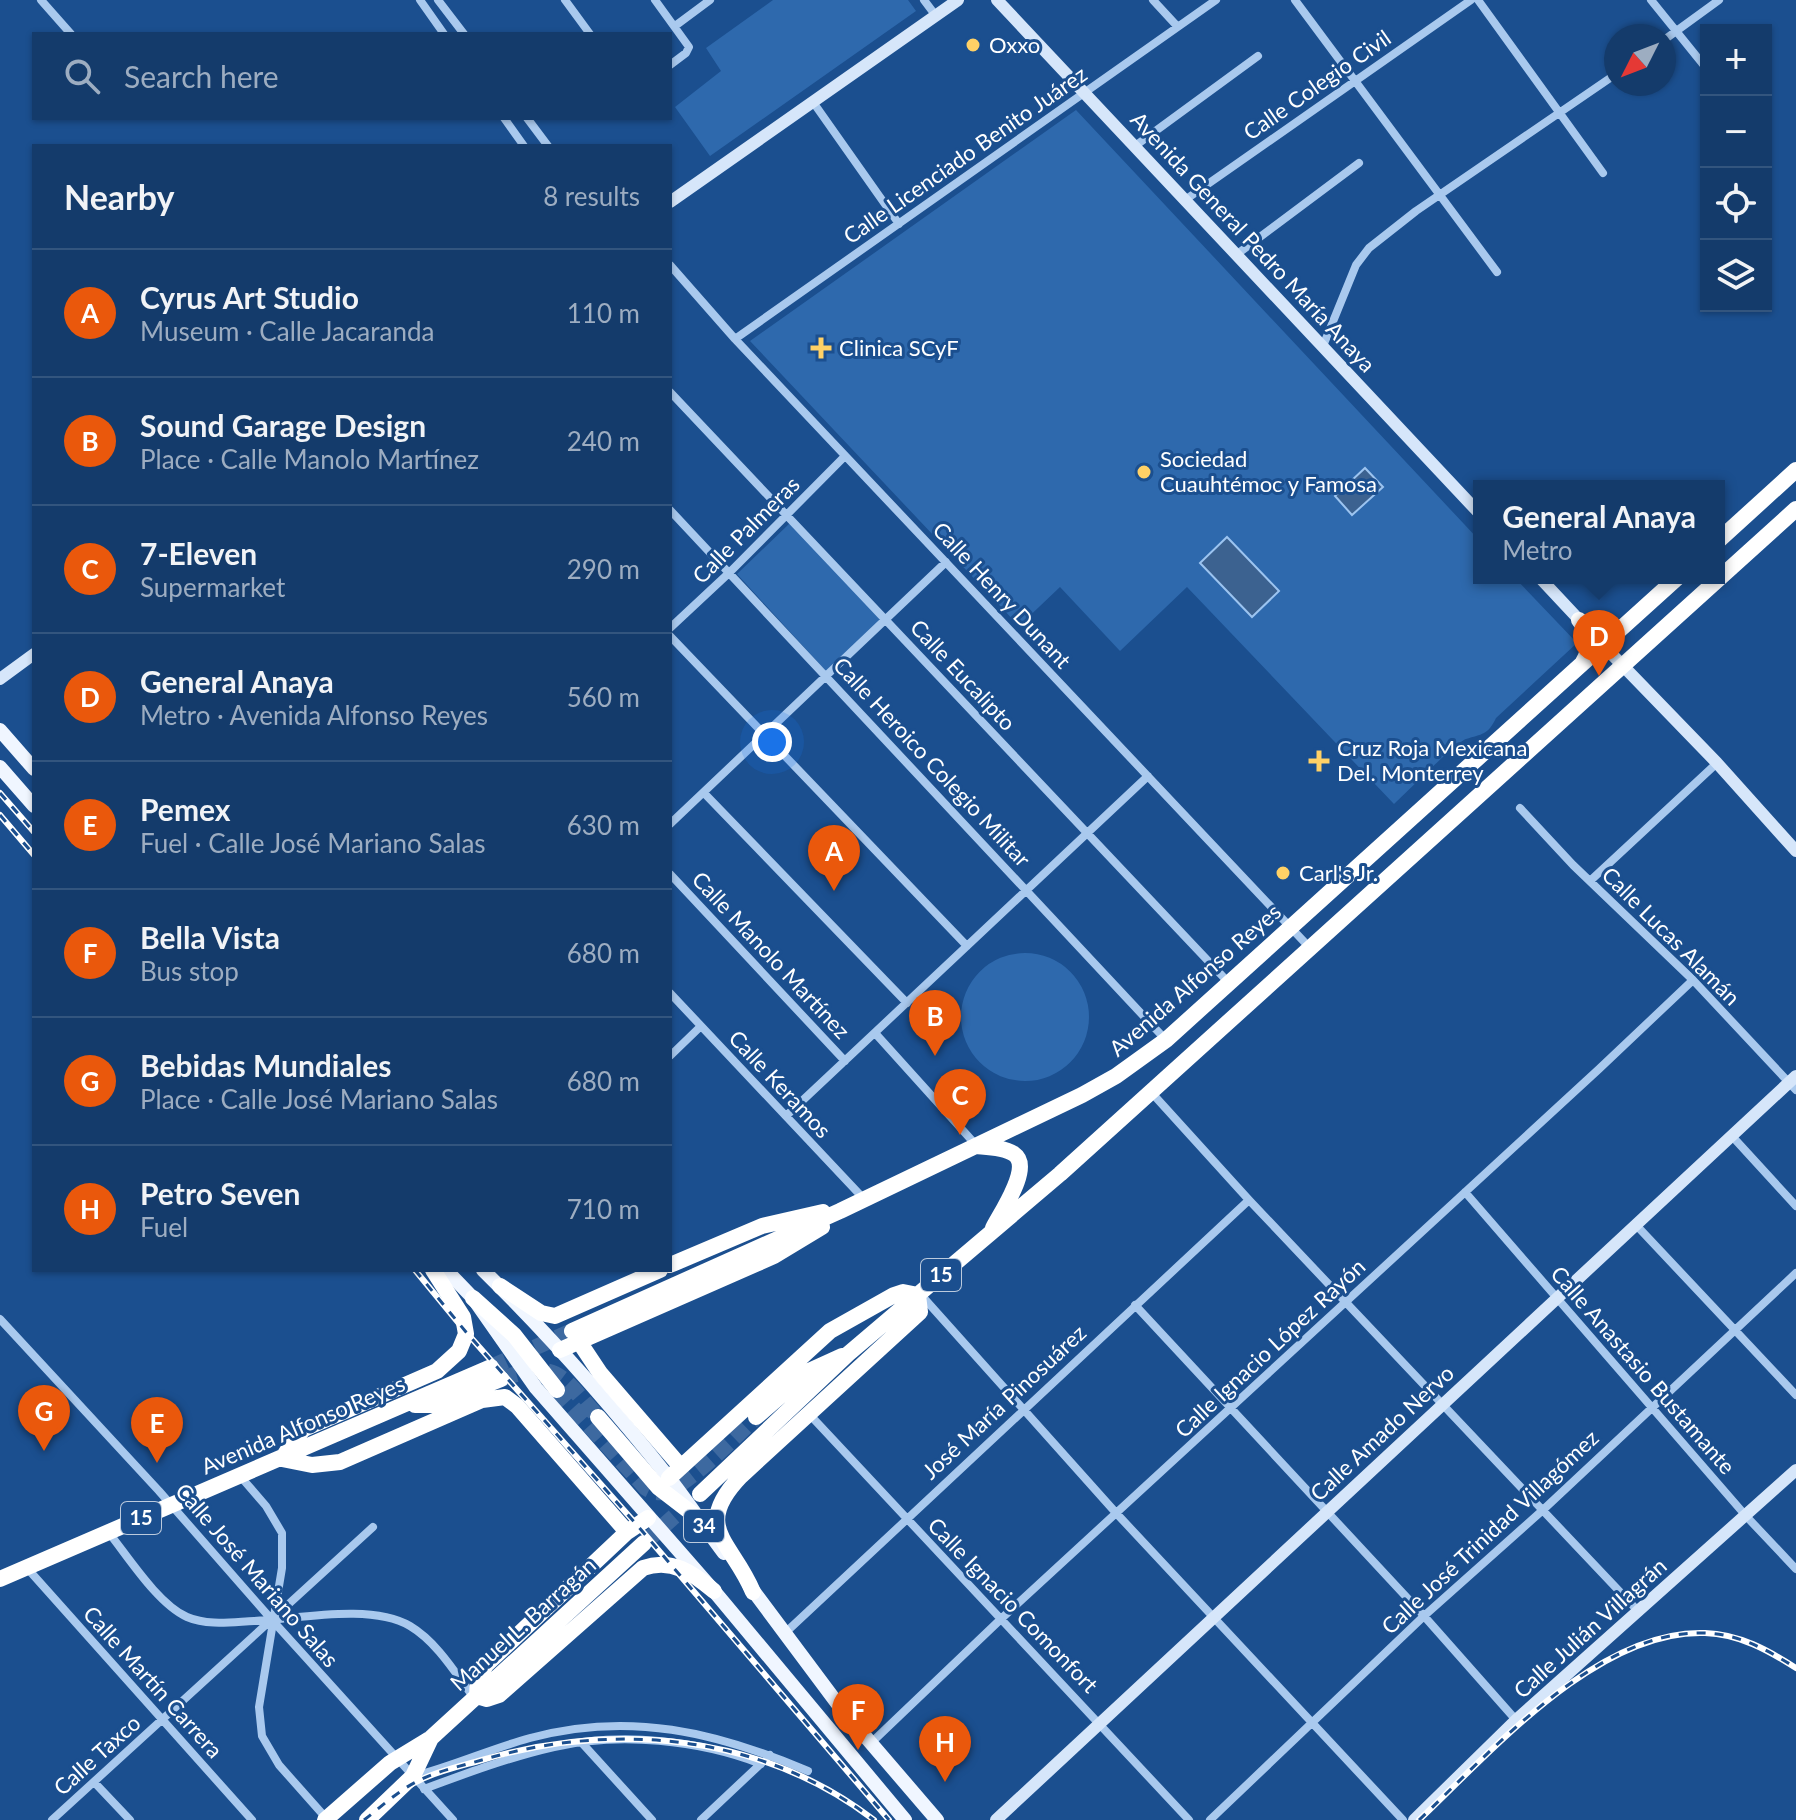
<!DOCTYPE html>
<meta charset="utf-8">
<style>
:root{--surface:#143b6b;--page:#1d4271;--text:#f1f3f6;--muted:#9dadc1;--line:#33557e;--accent:#ea580c}
body{margin:0;font-family:Lato,sans-serif;background:var(--page);color:var(--text)}
.controls{position:absolute;right:24px;top:24px;display:grid;overflow:hidden;border-radius:0px;box-shadow:0 2px 6px #0004}
.controls button{width:72px;height:72px;display:grid;place-items:center;padding:0;border:0;border-bottom:2px solid var(--line);background:var(--surface);color:var(--text);font:40px sans-serif}
.compass{position:absolute;left:1604px;top:24px;width:72px;height:72px;border-radius:50%;background:var(--surface);box-shadow:0 2px 6px #0004;rotate:228deg}
.you{position:absolute;left:772px;top:742px;width:28px;height:28px;margin:-20px;border:6px solid #fff;border-radius:50%;background:#1a73e8;box-shadow:0 0 0 12px #1a73e833}
.badge{display:grid;place-items:center;width:52px;height:52px;border-radius:50%;background:var(--accent);color:#fff;font-size:26px;font-weight:700}
.pin{position:absolute;translate:-50% -66px;filter:drop-shadow(0 2px 4px #0008)}
.pin::after{content:'';position:absolute;top:42px;width:28px;height:24px;background:inherit;clip-path:polygon(0 0,100% 0,50% 100%)}
.popup{position:absolute;left:1473px;top:480px;width:252px;height:104px;box-sizing:border-box;display:grid;place-content:center;border-radius:0px;background:var(--surface);filter:drop-shadow(0 2px 6px #0005);font-size:26px;white-space:nowrap;color:var(--muted)}
.popup b{font-size:30px;color:var(--text)}
.popup::after{content:'';position:absolute;left:50%;top:100%;margin-left:-16px;border:16px solid transparent;border-top-color:var(--surface)}
.list{margin:0;padding:0;list-style:none}
h2{display:flex;justify-content:space-between;align-items:center;height:104px;margin:0;padding:0 32px;font-size:34px}
h2 small{font-size:26px;font-weight:400;color:var(--muted)}
.list li{display:grid;grid-template-columns:52px 1fr auto;gap:24px;align-items:center;box-sizing:border-box;height:128px;padding:0 32px;border-top:2px solid var(--line)}
.list b{display:block;font-size:30px;white-space:nowrap}
.list p{margin:0;font-size:26px;white-space:nowrap;color:var(--muted)}
.list em{font-size:26px;font-style:normal;color:var(--muted)}
.icon{flex:none;width:44px;height:44px;fill:none;stroke:currentColor;stroke-width:2;stroke-linecap:round;stroke-linejoin:round}
.map{position:relative;flex:none;width:1796px;height:1820px;overflow:hidden}
.search{position:absolute;background:var(--surface);box-shadow:0 2px 6px #0004;left:32px;top:32px;width:640px;height:88px;display:flex;align-items:center;gap:20px;box-sizing:border-box;padding:0 28px;border-radius:0px;color:var(--muted);font-size:30px}
.panel{position:absolute;background:var(--surface);box-shadow:0 2px 6px #0004;left:32px;top:144px;width:640px;height:1128px;border-radius:0px}
.map>svg:first-child{display:block}
.green{fill:#2e69ad}
.water{fill:#3c6290;stroke:#9cc4f0;stroke-width:2}
.lines{fill:none;stroke-linecap:round;stroke-linejoin:round}
.highway-tunnel{stroke:#3d69a0;stroke-width:16;stroke-dasharray:16 8;stroke-linecap:butt}
.street{stroke:#a9c9ee;stroke-width:8}
.secondary{stroke:#d6e6fa;stroke-width:12}
.primary{stroke:#f0f6ff;stroke-width:14}
.highway{stroke:#fff;stroke-width:16}
.rail-casing{stroke:#fff;stroke-width:6}
.rail{stroke:#1b4f8f;stroke-width:3;stroke-dasharray:9;stroke-linecap:butt}
.poi-dot{fill:#ffd166;stroke:#1b4f8f;stroke-width:3}
.labels{text-anchor:middle;stroke-width:6;stroke-linejoin:round;paint-order:stroke}
.shield{fill:#1b4f8f;stroke:#bbcadd;stroke-width:2}
.shield-label{font-size:20px;font-weight:bold;fill:#fff}
.poi-label{font-size:22px;fill:#fff;stroke:#1b4f8f;text-anchor:start}
.street-label{font-size:22px;fill:#fff;stroke:#1b4f8f}
</style>
<div class="map">
<svg width="1796" height="1820" viewBox="0 0 1796 1820">
<rect width="100%" height="100%" fill="#1b4f8f"/>
<path class="green" d="M773,0H908L916,11L710,156L675,107L721,71L706,48Z
M1076,110L1479,540V578H1515L1577,643L1496,718C1488,735 1482,734 1466,739C1456,742 1406,793 1394,804L1187,587L1120,651L1060,587L1019,626L750,341Z
M790,523L881,620L826,671L737,574Z
M961 1017a64 64 0 1 1 128 0a64 64 0 1 1-128 0Z"/>
<path class="water" d="M1365,468L1383,487L1352,515L1335,496Z
M1227,537L1279,591L1252,617L1200,563Z"/>
<g class="lines">
<path class="highway-tunnel" d="M491,1367L572,1331
M501,1379C558,1359 561,1376 598,1417
M557,1390L646,1488C651,1491 656,1493 663,1492C684,1489 738,1434 756,1417
M644,1543L694,1499"/>
<path class="street" d="M41,0L71,34
M420,0L444,34
M438,0L464,34
M565,0L590,34
M655,0L689,47L686,53L670,65
M924,0L936,16
M1153,0L1177,26
M1295,0L1497,272
M1478,0L1603,173
M1651,0L1706,68
M675,26L710,0
M1664,40L1719,0
M813,102L899,224
M504,118L524,146
M527,118L548,146
M1135,146L1258,56
M1185,200L1471,0
M1236,255L1359,163
M670,265L735,339L1310,948
M735,339L1216,0
M1323,346L1356,265L1369,248L1416,211L1616,74
M670,392L1229,983
M670,510L1166,1040
M670,628L730,572L845,456
M670,636L967,946
M704,793L907,1003
M1520,808L1573,865L1693,980L1796,1090
M670,824L946,562
M670,874L845,1061
M1590,881L1717,763
M670,993L864,1199
M875,1033L976,1145
M670,1056L701,1026
M1151,1092L1249,1200L1639,1612
M786,1116L1148,776
M1731,1135L1796,1206
M1465,1192L1746,1516L1796,1569
M1637,1226L1796,1395
M922,1296L1117,1514L1403,1820
M1135,1305L1424,1616L1516,1720
M0,1319L159,1491L272,1620L453,1820
M810,1415L1189,1820
M240,1476L266,1506L282,1533V1568L259,1707L262,1736L279,1765L326,1818
M109,1533C129,1558 158,1604 187,1617C208,1626 232,1622 254,1621C297,1619 371,1603 410,1626C437,1642 456,1674 474,1698
M27,1568L252,1820
M785,1633L1249,1200
M582,1743L652,1820
M871,1743L1002,1618L1599,1069L1693,980
M414,1776C453,1766 490,1749 530,1738C629,1711 716,1732 808,1771
M94,1782L130,1820
M424,1789C467,1773 510,1757 554,1747C620,1732 699,1740 761,1764
M52,1820L373,1527
M701,1820L770,1755
M1210,1820L1424,1616L1544,1509L1796,1273"/>
<path class="secondary" d="M997,0L1479,513
M670,202L958,0
M1540,578L1584,625
M1597,639L1717,763L1796,851
M0,679L34,654
M996,1820L1796,1076
M1414,1820L1516,1720L1796,1470"/>
<path class="primary" d="M0,730L34,769
M0,767L34,806
M446,1270L473,1298L536,1388L714,1591L905,1820
M483,1270C549,1335 611,1405 669,1478C688,1502 705,1528 724,1553
M749,1585L840,1707L937,1820"/>
<path class="highway" d="M1719,540L1796,470
M1579,620C1591,633 1592,647 1583,662
M976,1146C988,1147 1004,1147 1014,1154C1033,1167 1001,1212 993,1228
M670,1265L762,1226L823,1212
M500,1286L541,1313L555,1316L660,1270
M473,1298L514,1335L557,1390
M572,1331L840,1211L1082,1095L1116,1076L1166,1040L1677,578
M580,1343L600,1373L681,1467
M560,1350L774,1256L822,1227
M415,1405H435L501,1379
M598,1417L659,1488L698,1518
M756,1417L809,1371L842,1356
M282,1459L312,1465L340,1462L482,1400L505,1397L517,1406L627,1532
M282,1459L296,1437L304,1429L437,1371L459,1351L466,1334L463,1317L433,1270
M669,1478L830,1331L894,1295L903,1292L918,1295L920,1312L741,1476C691,1528 732,1541 753,1592
M700,1494L848,1354L1060,1174L1796,509
M648,1518L627,1532L486,1665L478,1678L477,1696L487,1699L499,1695L643,1568C672,1558 693,1573 714,1591
M0,1579L491,1367
M325,1820L390,1763L431,1738L644,1543
M367,1820L413,1776L431,1738"/>
<g class="rail-casing">
<path id="rail" d="M0,793L34,832
M0,815L34,855
M415,1270L466,1332L637,1525L889,1820
M364,1820C381,1807 399,1790 418,1781C437,1771 461,1766 482,1760C614,1721 762,1734 874,1820
M1419,1820C1491,1752 1598,1629 1705,1633C1739,1634 1768,1650 1796,1668"/>
</g>
<use href="#rail" class="rail"/>
</g>
<g class="poi-dot">
<circle cx="973" cy="45" r="8"/>
<path d="M817 336h8v8h8v8h-8v8h-8v-8h-8v-8h8z"/>
<circle cx="1144" cy="472" r="8"/>
<path d="M1315 749h8v8h8v8h-8v8h-8v-8h-8v-8h8z"/>
<circle cx="1283" cy="873" r="8"/>
</g>
<g class="labels">
<g class="shield">
<rect x="921" y="1259" width="40" height="32" rx="6"/>
<rect x="121" y="1502" width="40" height="32" rx="6"/>
<rect x="684" y="1510" width="40" height="32" rx="6"/>
</g>
<g class="shield-label">
<text x="941" y="1282">15</text>
<text x="141" y="1525">15</text>
<text x="704" y="1533">34</text>
</g>
<g class="poi-label">
<text x="989" y="53">Oxxo</text>
<text x="839" y="356">Clinica SCyF</text>
<text x="1160" y="467">Sociedad<tspan x="1160" dy="25">Cuauhtémoc y Famosa</tspan></text>
<text x="1337" y="756">Cruz Roja Mexicana<tspan x="1337" dy="25">Del. Monterrey</tspan></text>
<text x="1299" y="881">Carl's Jr.</text>
</g>
<g class="street-label">
<text transform="translate(1317 85) rotate(-35)" y="8">Calle Colegio Civil</text>
<text transform="translate(965 155) rotate(-35)" y="8">Calle Licenciado Benito Juárez</text>
<text transform="translate(1253 242) rotate(47)" y="8">Avenida General Pedro María Anaya</text>
<text transform="translate(746 530) rotate(-45)" y="8">Calle Palmeras</text>
<text transform="translate(1002 595) rotate(47)" y="8">Calle Henry Dunant</text>
<text transform="translate(963 675) rotate(47)" y="8">Calle Eucalipto</text>
<text transform="translate(932 762) rotate(47)" y="8">Calle Heroico Colegio Militar</text>
<text transform="translate(1671 936) rotate(45)" y="8">Calle Lucas Alamán</text>
<text transform="translate(771 955) rotate(47)" y="8">Calle Manolo Martínez</text>
<text transform="translate(1195 980) rotate(-41)" y="8">Avenida Alfonso Reyes</text>
<text transform="translate(780 1084) rotate(47)" y="8">Calle Keramos</text>
<text transform="translate(1270 1348) rotate(-43)" y="8">Calle Ignacio López Rayón</text>
<text transform="translate(1643 1370) rotate(49)" y="8">Calle Anastasio Bustamante</text>
<text transform="translate(1004 1402) rotate(-43)" y="8">José María Pinosuárez</text>
<text transform="translate(303 1425) rotate(-23)" y="8">Avenida Alfonso Reyes</text>
<text transform="translate(1382 1433) rotate(-43)" y="8">Calle Amado Nervo</text>
<text transform="translate(1490 1532) rotate(-43)" y="8">Calle José Trinidad Villagómez</text>
<text transform="translate(257 1575) rotate(49)" y="8">Calle José Mariano Salas</text>
<text transform="translate(1013 1605) rotate(46)" y="8">Calle Ignacio Comonfort</text>
<text transform="translate(523 1624) rotate(-42)" y="8">Manuel L. Barragán</text>
<text transform="translate(1590 1628) rotate(-42)" y="8">Calle Julián Villagrán</text>
<text transform="translate(153 1682) rotate(48)" y="8">Calle Martín Carrera</text>
<text transform="translate(97 1755) rotate(-42)" y="8">Calle Taxco</text>
</g>
</g>
</svg>
<div class="controls">
<button>+</button>
<button>−</button>
<button><svg class="icon" aria-label="locate" viewBox="0 0 24 24"><circle cx="12" cy="12" r="6"/><path d="M12 2v4M12 18v4M2 12h4M18 12h4"/></svg></button>
<button><svg class="icon" aria-label="layers" viewBox="0 0 24 24"><path d="M12 4l9 5-9 5-9-5zM3 14l9 5 9-5"/></svg></button>
</div>
<svg class="compass" viewBox="-18 -18 36 36"><path d="M0-13l5 13h-10z" fill="#e53935"/><path d="M0 13l5-13h-10z" fill="#9dadc1"/></svg>
<div class="you"></div>
<div class="pin badge" style="left:834px;top:891px">A</div>
<div class="pin badge" style="left:935px;top:1056px">B</div>
<div class="pin badge" style="left:960px;top:1135px">C</div>
<div class="pin badge" style="left:1599px;top:676px">D</div>
<div class="popup"><b>General Anaya</b>Metro</div>
<div class="pin badge" style="left:157px;top:1463px">E</div>
<div class="pin badge" style="left:858px;top:1750px">F</div>
<div class="pin badge" style="left:44px;top:1451px">G</div>
<div class="pin badge" style="left:945px;top:1782px">H</div>
<div class="search"><svg class="icon" aria-label="search" viewBox="0 0 24 24"><circle cx="10" cy="10" r="6"/><path d="M15 15l6 6"/></svg>Search here</div>
<section class="panel">
<h2>Nearby<small>8 results</small></h2>
<ul class="list">
<li><span class="badge">A</span><div><b>Cyrus Art Studio</b><p>Museum · Calle Jacaranda</p></div><em>110 m</em></li>
<li><span class="badge">B</span><div><b>Sound Garage Design</b><p>Place · Calle Manolo Martínez</p></div><em>240 m</em></li>
<li><span class="badge">C</span><div><b>7-Eleven</b><p>Supermarket</p></div><em>290 m</em></li>
<li><span class="badge">D</span><div><b>General Anaya</b><p>Metro · Avenida Alfonso Reyes</p></div><em>560 m</em></li>
<li><span class="badge">E</span><div><b>Pemex</b><p>Fuel · Calle José Mariano Salas</p></div><em>630 m</em></li>
<li><span class="badge">F</span><div><b>Bella Vista</b><p>Bus stop</p></div><em>680 m</em></li>
<li><span class="badge">G</span><div><b>Bebidas Mundiales</b><p>Place · Calle José Mariano Salas</p></div><em>680 m</em></li>
<li><span class="badge">H</span><div><b>Petro Seven</b><p>Fuel</p></div><em>710 m</em></li>
</ul>
</section>
</div>
